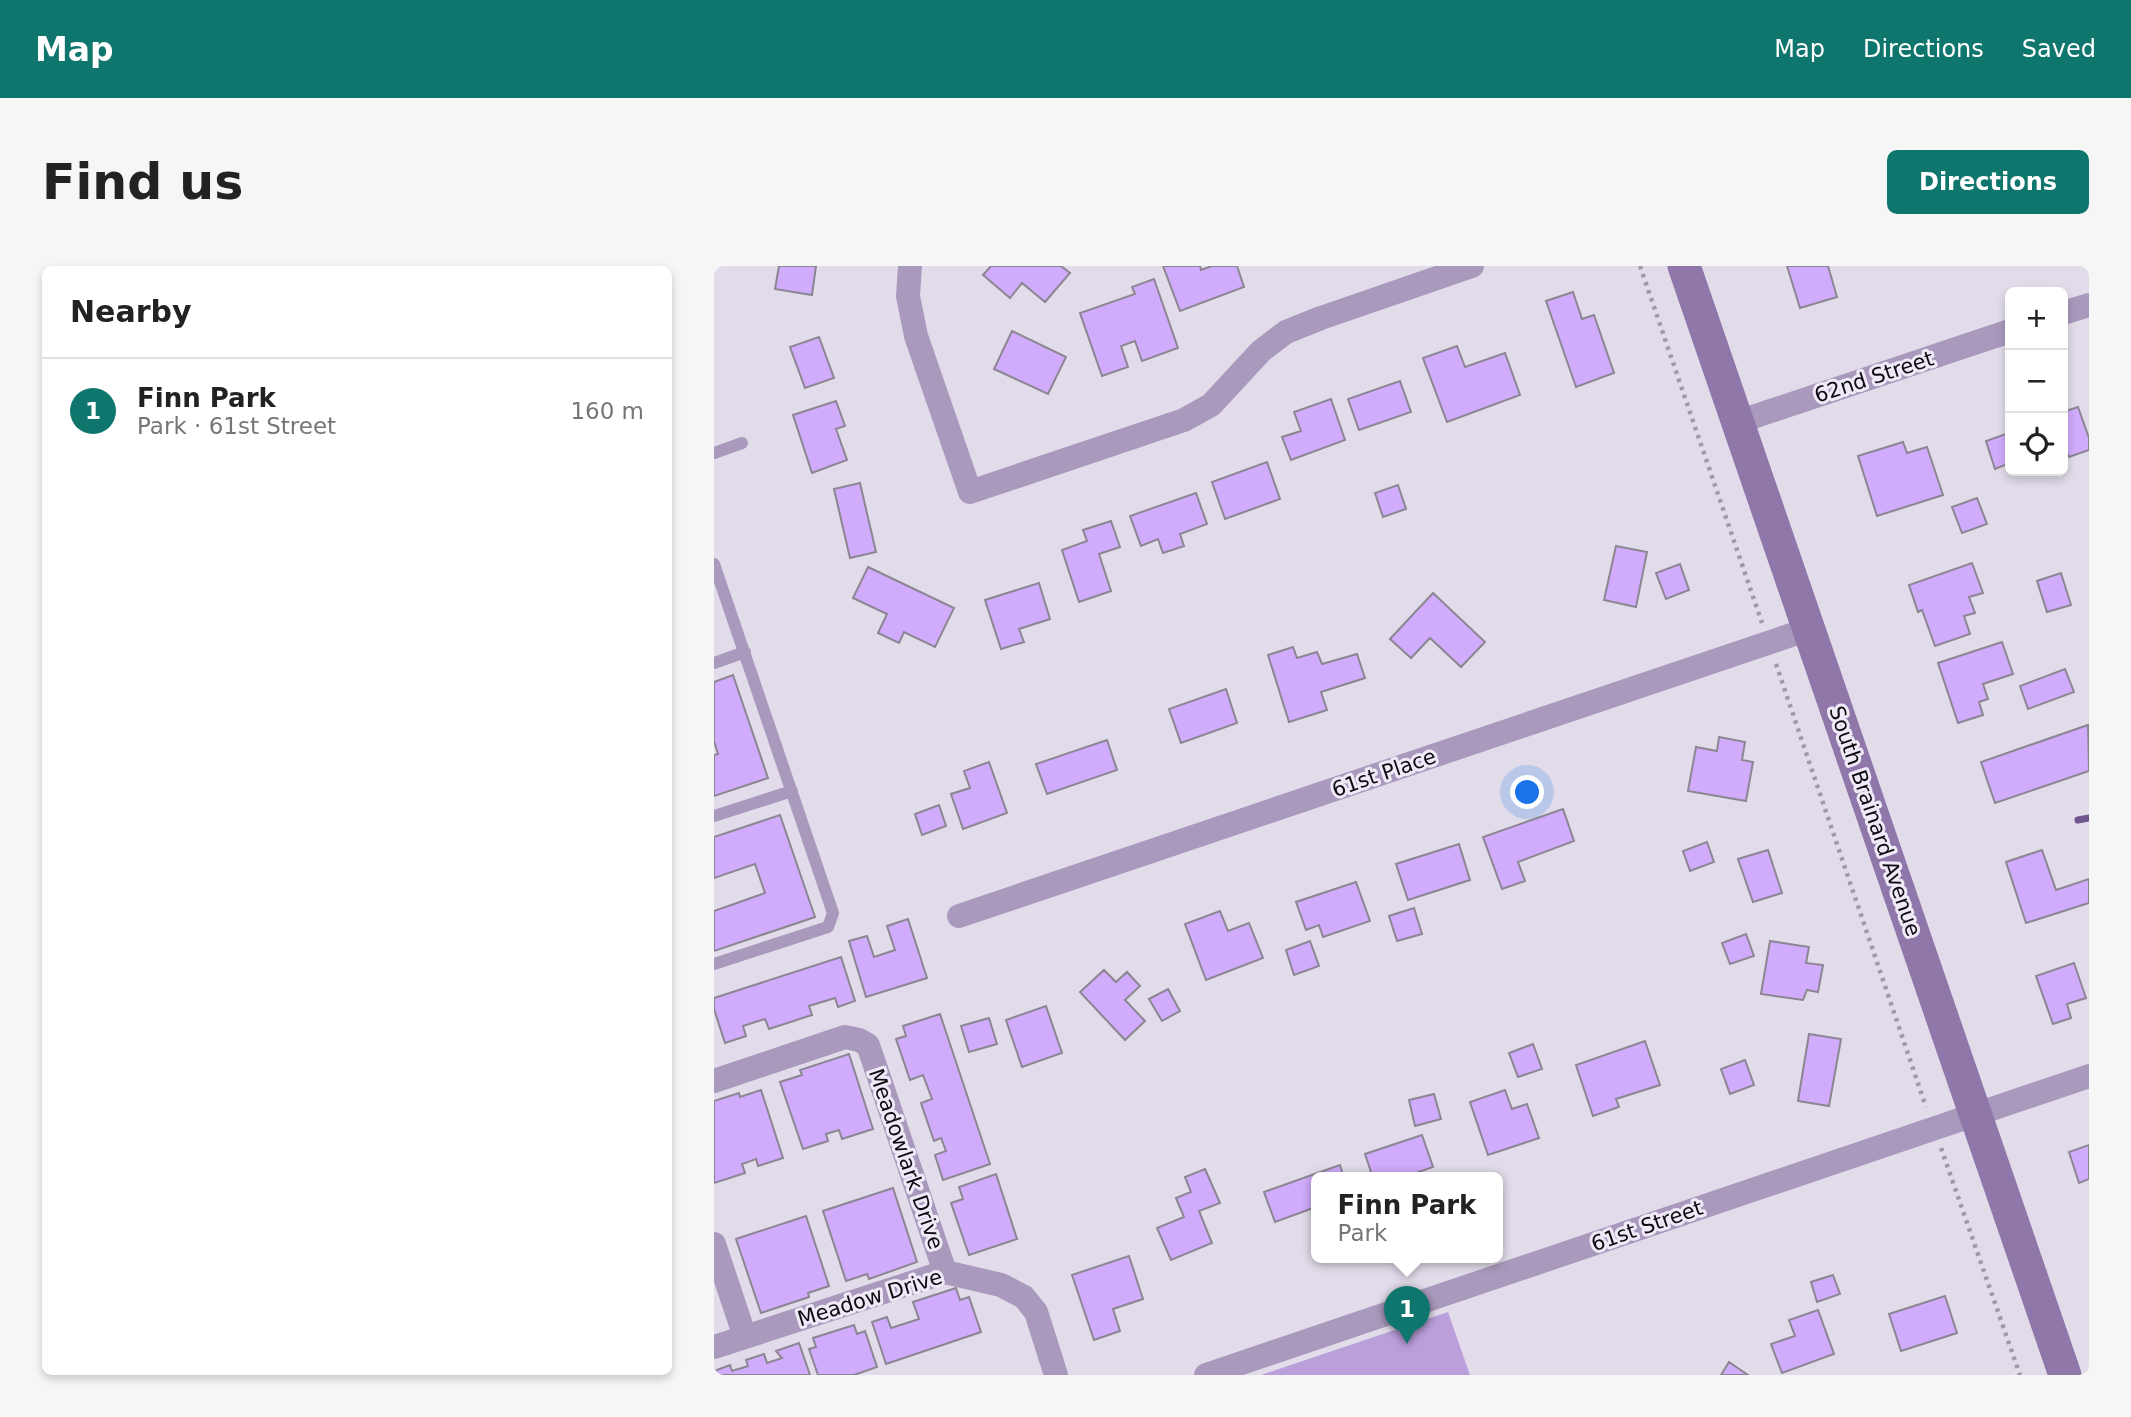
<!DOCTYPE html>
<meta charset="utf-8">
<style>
:root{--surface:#fff;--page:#f6f6f6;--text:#222;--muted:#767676;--line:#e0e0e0;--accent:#0f766e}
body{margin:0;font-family:"DejaVu Sans",sans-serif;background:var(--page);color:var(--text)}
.controls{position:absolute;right:21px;top:21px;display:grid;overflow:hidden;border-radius:10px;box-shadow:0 4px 10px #0003}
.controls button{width:63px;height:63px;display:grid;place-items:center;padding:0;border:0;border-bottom:2px solid var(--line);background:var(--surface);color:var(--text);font:35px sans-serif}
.you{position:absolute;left:814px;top:527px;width:24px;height:24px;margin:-18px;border:5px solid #fff;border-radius:50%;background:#1a73e8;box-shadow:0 0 0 10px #1a73e833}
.badge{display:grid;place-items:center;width:46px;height:46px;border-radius:50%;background:var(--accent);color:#fff;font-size:23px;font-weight:700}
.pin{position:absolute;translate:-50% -58px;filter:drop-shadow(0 2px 4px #0008)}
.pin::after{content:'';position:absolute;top:37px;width:24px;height:21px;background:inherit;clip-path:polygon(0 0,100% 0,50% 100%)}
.popup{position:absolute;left:597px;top:906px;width:192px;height:91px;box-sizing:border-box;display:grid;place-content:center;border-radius:10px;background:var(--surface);filter:drop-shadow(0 2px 5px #0005);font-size:23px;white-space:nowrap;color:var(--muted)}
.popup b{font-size:26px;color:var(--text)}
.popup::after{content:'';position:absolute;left:50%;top:100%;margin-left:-14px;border:14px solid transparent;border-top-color:var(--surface)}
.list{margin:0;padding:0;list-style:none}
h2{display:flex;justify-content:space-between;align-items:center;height:91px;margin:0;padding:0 28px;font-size:30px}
h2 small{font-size:23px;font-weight:400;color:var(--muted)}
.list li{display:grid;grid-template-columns:46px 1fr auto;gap:21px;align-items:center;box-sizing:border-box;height:105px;padding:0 28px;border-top:2px solid var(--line)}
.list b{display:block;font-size:26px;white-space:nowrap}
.list p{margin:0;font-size:23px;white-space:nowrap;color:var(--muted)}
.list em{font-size:23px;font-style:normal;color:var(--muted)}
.icon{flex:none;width:38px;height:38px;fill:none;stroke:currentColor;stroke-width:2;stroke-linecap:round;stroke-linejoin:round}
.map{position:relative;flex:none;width:1375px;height:1109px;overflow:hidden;border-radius:10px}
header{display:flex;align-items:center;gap:42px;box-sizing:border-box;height:98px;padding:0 35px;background:var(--accent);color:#fff}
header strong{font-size:33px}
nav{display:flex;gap:38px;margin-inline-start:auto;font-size:24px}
.intro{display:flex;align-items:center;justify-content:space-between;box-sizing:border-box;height:168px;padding:0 42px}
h1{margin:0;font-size:49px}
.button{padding:18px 32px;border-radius:10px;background:var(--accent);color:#fff;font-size:24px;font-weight:700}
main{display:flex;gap:42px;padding:0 42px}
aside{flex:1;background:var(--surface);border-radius:10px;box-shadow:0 4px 10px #0003}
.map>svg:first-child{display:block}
.green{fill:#bb9fdb}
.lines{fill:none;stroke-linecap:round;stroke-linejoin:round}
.stream{stroke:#70558c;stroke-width:7}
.building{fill:#d1abfc;stroke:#8c8693;stroke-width:2}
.path{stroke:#9f9aa5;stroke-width:4.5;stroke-dasharray:3.5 5;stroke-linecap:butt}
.lane{stroke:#a99abd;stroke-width:12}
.street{stroke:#a99abd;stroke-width:24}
.secondary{stroke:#8f77aa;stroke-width:33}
.labels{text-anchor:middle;stroke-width:6;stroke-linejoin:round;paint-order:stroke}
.street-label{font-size:21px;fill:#0d0b0f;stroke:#efe9f8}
</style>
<header>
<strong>Map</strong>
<nav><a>Map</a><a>Directions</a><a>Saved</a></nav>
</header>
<div class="intro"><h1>Find us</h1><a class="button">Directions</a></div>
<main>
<aside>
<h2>Nearby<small></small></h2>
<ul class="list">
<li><span class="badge">1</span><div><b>Finn Park</b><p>Park · 61st Street</p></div><em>160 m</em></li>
</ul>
</aside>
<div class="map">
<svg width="1375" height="1109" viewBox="0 0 1375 1109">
<rect width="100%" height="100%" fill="#e2dcea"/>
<path class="green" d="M734,1046L756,1109H547Z"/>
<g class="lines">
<path class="stream" d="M1364,554L1375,552"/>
</g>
<path class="building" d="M65,0H102L98,29L61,23Z
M277,0H347L356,7L331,36L308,17L296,32L269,9Z
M449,0H486L487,4L498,0H523L530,21L466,45Z
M1073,0H1114L1123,31L1086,42Z
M440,13L464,82L428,95L421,75L407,80L414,101L388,110L366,47L421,28L418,21Z
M859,26L868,53L880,49L900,107L862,121L832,35Z
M298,65L352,91L334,128L280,103Z
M105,71L120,112L91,122L76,81Z
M743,80L751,101L791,87L806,129L733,156L709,92Z
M686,115L697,146L645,164L634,133Z
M617,133L631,174L577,194L568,171L587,165L580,146Z
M122,135L131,160L122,163L133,194L98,207L79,149Z
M1364,141L1375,172V184L1355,191L1352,184L1349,185V146Z
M1295,167L1296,197L1281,203L1272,175Z
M1189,176L1193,187L1213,181L1229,229L1163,250L1144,190Z
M553,196L566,233L511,253L498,216Z
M146,217L162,286L136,292L120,223Z
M684,219L692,243L669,251L661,227Z
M482,227L493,258L466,268L470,280L449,287L444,273L427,280L416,250Z
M1263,232L1273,258L1248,267L1238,241Z
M397,255L406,281L385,288L397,325L365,336L348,284L373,275L369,264Z
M902,280L933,286L922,341L890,334Z
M1258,297L1269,327L1255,331L1261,347L1250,350L1256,368L1221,380L1208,344L1204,346L1195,319Z
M966,298L975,324L952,333L942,307Z
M154,301L240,342L221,381L190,366L185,377L164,367L173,348L139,332Z
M1347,307L1357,339L1333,346L1323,315Z
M325,317L336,353L305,363L310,376L287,383L271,334Z
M719,327L771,376L747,401L716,372L697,392L676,373Z
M1288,376L1299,408L1269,418L1274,433L1265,436L1269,449L1244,457L1224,397Z
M579,381L583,392L603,386L608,398L643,388L651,412L607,426L613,444L575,456L554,389Z
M1351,403L1360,426L1314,443L1306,420Z
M19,409L54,512L0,530V489L4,488L0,475V416Z
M512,423L523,457L467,477L455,443Z
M1374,459L1375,505L1281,537L1267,496Z
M1005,471L1031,476L1028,494L1039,496L1032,535L974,525L982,481L1003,485Z
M393,474L403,504L333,528L322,498Z
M275,496L293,547L249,563L237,528L256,522L250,505Z
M225,539L232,560L208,569L201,548Z
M849,543L860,575L804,596L811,615L788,623L769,571Z
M66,549L101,651L0,685V645L51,627L41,598L0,612V571Z
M993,576L1000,596L976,605L969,585Z
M745,578L756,614L694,634L682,598Z
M1054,584L1068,627L1039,636L1024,593Z
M1328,584L1342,624L1375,613V637L1312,657L1292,596Z
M642,616L656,655L609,671L605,659L592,664L582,636Z
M700,642L708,668L683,675L675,650Z
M506,645L514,665L535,657L549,692L492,714L471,658Z
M194,653L213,712L152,731L135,675L153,670L160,691L181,684L173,660Z
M1032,668L1040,690L1016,698L1008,677Z
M596,675L605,700L580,709L572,684Z
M1056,675L1095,681L1092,697L1109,699L1104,726L1093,724L1089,734L1047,728Z
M127,691L141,735L124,741L121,732L95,740L98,749L55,763L51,753L29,760L32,770L11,777L0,743V732Z
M1360,697L1372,732L1353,738L1357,752L1339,758L1322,710Z
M390,704L402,716L413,706L426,720L411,734L431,755L411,774L366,726Z
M454,723L466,745L448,755L435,733Z
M332,740L348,787L308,801L292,754Z
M226,748L276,898L229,914L221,889L232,885L227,872L220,875L207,837L218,833L209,809L196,814L182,773L192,770L189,760Z
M275,752L283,778L255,786L247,760Z
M1095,768L1127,773L1115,840L1084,835Z
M931,775L946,819L902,833L905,841L879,850L862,799Z
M819,778L828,803L804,811L795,787Z
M135,788L159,863L128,873L125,864L112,868L114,875L89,883L66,816L88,809L86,804Z
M1031,794L1040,819L1016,828L1007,803Z
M47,824L69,892L44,900L42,893L28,898L31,907L0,917V835L25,827L26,831Z
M791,824L798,843L813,838L825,872L774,889L756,836Z
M720,828L727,853L701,860L695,834Z
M708,869L719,901L688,912H659L651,888Z
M1375,879V913L1365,917L1355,886Z
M626,899L630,912H602V941L561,956L550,926Z
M491,903L506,937L485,945L498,977L457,994L443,962L470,951L462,932L477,926L471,911Z
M282,908L303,973L255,989L237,937L249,933L245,921Z
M179,922L203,996L155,1013L153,1008L132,1015L109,945Z
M92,950L115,1020L94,1027L95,1031L47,1047L22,973Z
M415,990L429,1033L399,1043L406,1065L380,1074L358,1009Z
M1119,1009L1126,1028L1103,1036L1097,1016Z
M242,1022L246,1034L255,1031L267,1066L172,1098L158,1056L173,1051L177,1062L205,1053L199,1036Z
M1231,1030L1243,1067L1187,1085L1175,1048Z
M1104,1044L1120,1088L1068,1107L1057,1078L1081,1070L1075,1054Z
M140,1059L143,1068L151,1065L163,1101L140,1109H104L95,1083L102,1081L99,1072Z
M85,1077L96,1109H0V1105L16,1099L18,1105L34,1100L32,1094L50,1088L53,1097L68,1092L62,1085Z
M1015,1096L1034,1109H1007Z"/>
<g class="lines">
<path class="path" d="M926,0L1048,357
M1062,398L1212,841
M1227,882L1306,1109"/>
<path class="lane" d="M0,187L28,177
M0,298L119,647L114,661L0,698
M0,397L31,386
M0,550L78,525"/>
<path class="street" d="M196,0L194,30L202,70L256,226L470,154L497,139L547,85L572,66L607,52L758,0
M1349,47L1375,39
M1024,156L1296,65
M245,650L1095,363
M0,815L131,771L145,774L154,779L231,1006
M0,978L31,1071
M0,1081L231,1006L287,1019L310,1031L322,1046L342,1109
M492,1109L1375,810"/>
<path class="secondary" d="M970,0L1351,1109"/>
</g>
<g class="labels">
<g class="street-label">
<text transform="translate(1160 111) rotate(-18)" y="7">62nd Street</text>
<text transform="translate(670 507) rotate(-19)" y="7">61st Place</text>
<text transform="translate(1161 555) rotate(71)" y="7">South Brainard Avenue</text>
<text transform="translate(192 893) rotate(71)" y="7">Meadowlark Drive</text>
<text transform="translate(933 960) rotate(-19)" y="7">61st Street</text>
<text transform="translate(156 1032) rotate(-17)" y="7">Meadow Drive</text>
</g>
</g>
</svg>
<div class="controls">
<button>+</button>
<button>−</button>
<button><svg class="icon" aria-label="locate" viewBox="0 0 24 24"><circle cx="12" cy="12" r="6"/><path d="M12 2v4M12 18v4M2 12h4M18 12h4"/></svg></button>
</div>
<div class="you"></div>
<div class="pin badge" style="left:693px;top:1078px">1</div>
<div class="popup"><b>Finn Park</b>Park</div>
</div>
</main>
